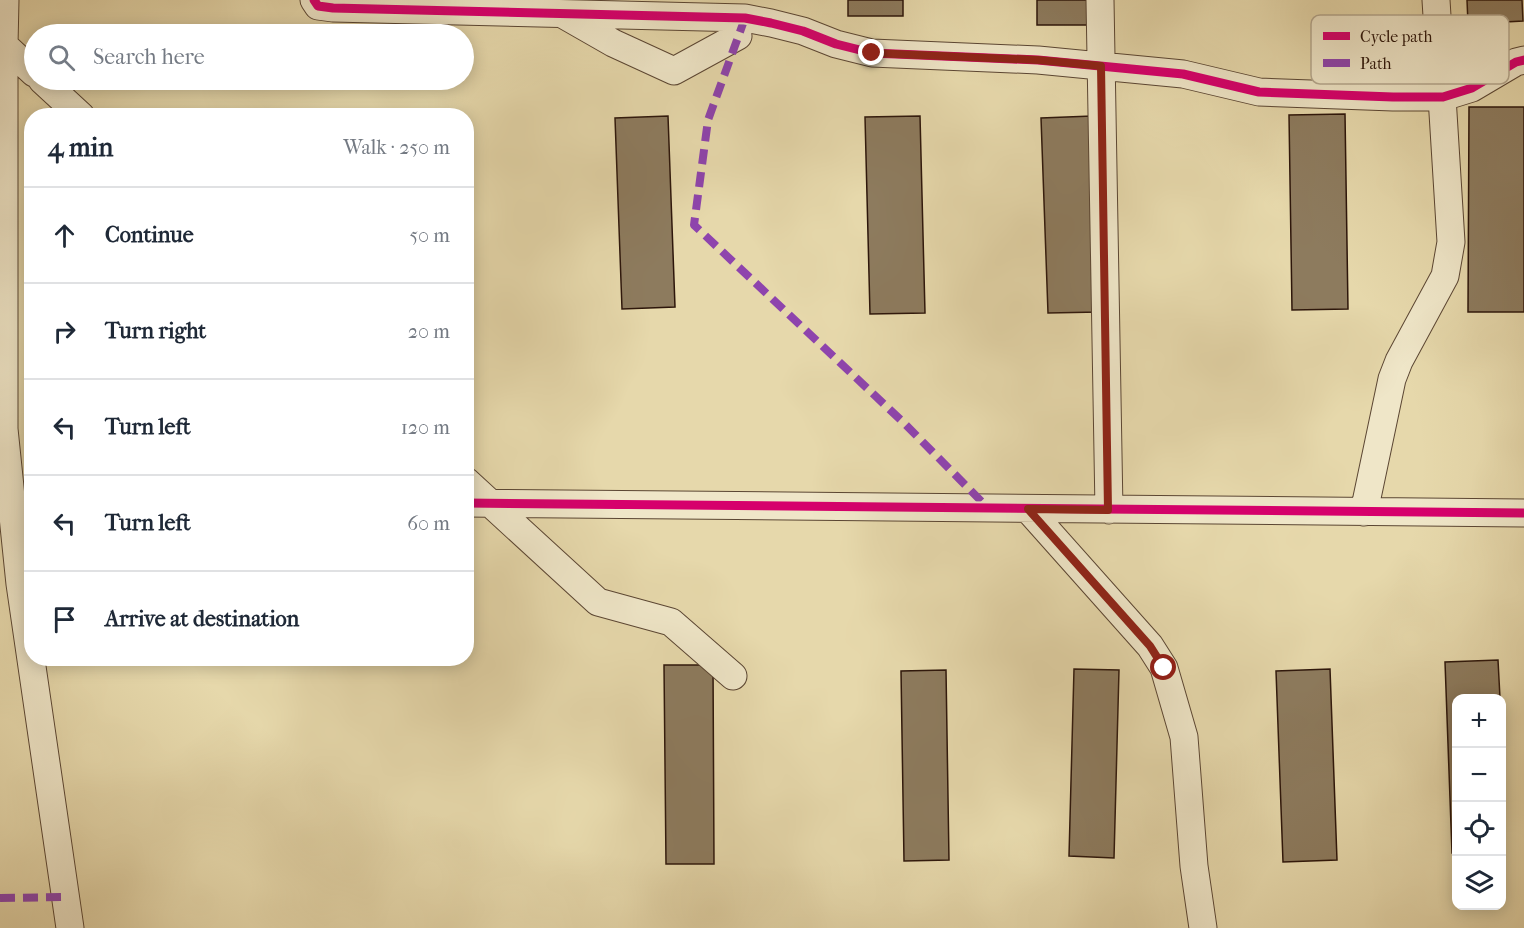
<!DOCTYPE html>
<meta charset="utf-8">
<style>
:root{--surface:#fff;--page:#f2f2f3;--text:#1f2937;--muted:#747a83;--line:#e0e1e3}
body{margin:0;font-family:"IM FELL French Canon",serif;background:var(--page);color:var(--text)}
.controls{position:absolute;right:18px;bottom:18px;display:grid;overflow:hidden;border-radius:12px;box-shadow:0 3px 15px #0003}
.controls button{width:54px;height:54px;display:grid;place-items:center;padding:0;border:0;border-bottom:2px solid var(--line);background:var(--surface);color:var(--text);font:30px sans-serif}
.stop{position:absolute;width:18px;height:18px;margin:-14px;border:4px solid #8f2418;border-radius:50%;background:#fff}
.stop.end{background:#8f2418;border-color:#fff;box-shadow:0 2px 6px #0008}
.list{margin:0;padding:0;list-style:none}
h2{display:flex;justify-content:space-between;align-items:center;height:78px;margin:0;padding:0 24px;font-size:26px}
h2 small{font-size:20px;font-weight:400;color:var(--muted)}
.list li{display:grid;grid-template-columns:39px 1fr auto;gap:18px;align-items:center;box-sizing:border-box;height:96px;padding:0 24px;border-top:2px solid var(--line)}
.list b{display:block;font-size:22px;white-space:nowrap}
.list em{font-size:20px;font-style:normal;color:var(--muted)}
.icon{flex:none;width:33px;height:33px;fill:none;stroke:currentColor;stroke-width:2;stroke-linecap:round;stroke-linejoin:round}
.map{position:relative;flex:none;width:1524px;height:928px;overflow:hidden}
.search{position:absolute;background:var(--surface);box-shadow:0 3px 15px #0003;left:24px;top:24px;width:450px;height:66px;display:flex;align-items:center;gap:15px;box-sizing:border-box;padding:0 21px;border-radius:33px;color:var(--muted);font-size:22px}
.panel{position:absolute;background:var(--surface);box-shadow:0 3px 15px #0003;left:24px;top:108px;width:450px;height:558px;border-radius:24px}
.map>svg:first-child{display:block}
.building{fill:#8d7b5e;stroke:#2d160b;stroke-width:1.5}
.lines{fill:none;stroke-linecap:round;stroke-linejoin:round}
.minor-casing{stroke:#5b4633;stroke-width:29}
.minor{stroke:#efe6c8;stroke-width:27}
.quiet{stroke:#8e44ad;stroke-width:8;stroke-dasharray:15 8;stroke-linecap:butt}
.cycleway-casing{stroke:#efe6c8;stroke-width:13}
.cycleway{stroke:#d6006c;stroke-width:9}
.route{stroke:#8f2418;stroke-width:8}
.key{fill:#efe6c8;stroke:#b5a88f;stroke-width:1.5}
.key-label{font-size:16px;fill:#2d160b}
</style>
<div class="map">
<svg width="1524" height="928" viewBox="0 0 1524 928">
<rect width="100%" height="100%" fill="#e6d8ab"/>
<filter id="stains"><feTurbulence type="fractalNoise" baseFrequency=".00333" numOctaves="4"/><feColorMatrix values="0 0 0 0 .2 0 0 0 0 .09 0 0 0 0 .02 0 0 0 .5 -.17"/></filter>
<radialGradient id="worn" r=".72"><stop offset=".6" stop-color="#630" stop-opacity="0"/><stop offset="1" stop-color="#630" stop-opacity=".3"/></radialGradient>
<path class="building" d="M848,0H903V16H848Z
M1037,0H1092V25H1037Z
M1467,0H1522L1523,21L1468,24Z
M1469,107H1524V312H1468Z
M1345,114L1348,309L1292,310L1289,115Z
M668,116L675,307L622,309L615,118Z
M920,116L925,313L870,314L865,117Z
M1092,116L1099,312L1048,313L1041,118Z
M1498,660L1500,698H1456V853H1452L1445,662Z
M664,665H713L714,864H666Z
M1074,669L1119,670L1114,858L1069,856Z
M1330,669L1337,860L1283,862L1276,671Z
M946,670L949,860L904,861L901,671Z
M1502,748L1505,851H1502Z"/>
<g class="lines">
<g class="minor-casing">
<path id="minor" d="M5,0L4,45V429L20,584L70,928
M314,0L318,6L333,8L745,18L771,23L803,31L836,44L872,53L1038,60L1183,74L1259,92L1393,97H1443L1472,88L1516,62L1524,60
M1100,0L1109,510
M564,15L613,43L674,71L738,36
M0,44L4,45L34,73
M42,80L81,116
M466,481L598,602L671,622L733,676
M466,503L1524,513
M1028,509L1150,646L1164,668L1184,737L1194,866L1203,928
M1364,512L1392,379L1399,361L1445,276L1451,242L1436,0"/>
</g>
<use href="#minor" class="minor"/>
<path class="quiet" d="M745,18L708,120L694,225L904,423L989,509
M0,898L66,897"/>
<g class="cycleway-casing">
<path id="cycleway" d="M314,0L318,6L333,8L745,18L771,23L803,31L836,44L872,53L1038,60L1183,74L1259,92L1393,97H1443L1472,88L1516,62L1524,60
M466,503L1524,513"/>
</g>
<use href="#cycleway" class="cycleway"/>
</g>
<g class="lines">
<path class="route" d="M872,53L1038,60L1101,66L1108,510L1028,509L1150,646L1164,668"/>
</g>
<rect x="1311" y="15" width="198" height="69" rx="9" class="key"/>
<rect x="1323" y="32" width="27" height="8" fill="#d6006c"/>
<rect x="1323" y="59" width="27" height="8" fill="#8e44ad"/>
<g class="key-label">
<text x="1360" y="42">Cycle path</text>
<text x="1360" y="69">Path</text>
</g>
<rect width="100%" height="100%" filter="url(#stains)"/>
<rect width="100%" height="100%" fill="url(#worn)"/>
</svg>
<div class="controls">
<button>+</button>
<button>−</button>
<button><svg class="icon" aria-label="locate" viewBox="0 0 24 24"><circle cx="12" cy="12" r="6"/><path d="M12 2v4M12 18v4M2 12h4M18 12h4"/></svg></button>
<button><svg class="icon" aria-label="layers" viewBox="0 0 24 24"><path d="M12 4l9 5-9 5-9-5zM3 14l9 5 9-5"/></svg></button>
</div>
<div class="stop" style="left:1164px;top:668px"></div>
<div class="stop end" style="left:872px;top:53px"></div>
<div class="search"><svg class="icon" aria-label="search" viewBox="0 0 24 24"><circle cx="10" cy="10" r="6"/><path d="M15 15l6 6"/></svg>Search here</div>
<section class="panel">
<h2>4 min<small>Walk · 250 m</small></h2>
<ul class="list">
<li><svg class="icon" aria-label="ahead" viewBox="0 0 24 24"><path d="M12 20V5M6 11l6-6 6 6"/></svg><div><b>Continue</b></div><em>50 m</em></li>
<li><svg class="icon" aria-label="right" viewBox="0 0 24 24"><path d="M7 20v-9h11M14 6l5 5-5 5"/></svg><div><b>Turn right</b></div><em>20 m</em></li>
<li><svg class="icon" aria-label="left" viewBox="0 0 24 24"><path d="M17 20v-9H6M10 6l-5 5 5 5"/></svg><div><b>Turn left</b></div><em>120 m</em></li>
<li><svg class="icon" aria-label="left" viewBox="0 0 24 24"><path d="M17 20v-9H6M10 6l-5 5 5 5"/></svg><div><b>Turn left</b></div><em>60 m</em></li>
<li><svg class="icon" aria-label="arrive" viewBox="0 0 24 24"><path d="M6 21V4h12l-3 4 3 4H6"/></svg><div><b>Arrive at destination</b></div></li>
</ul>
</section>
</div>
